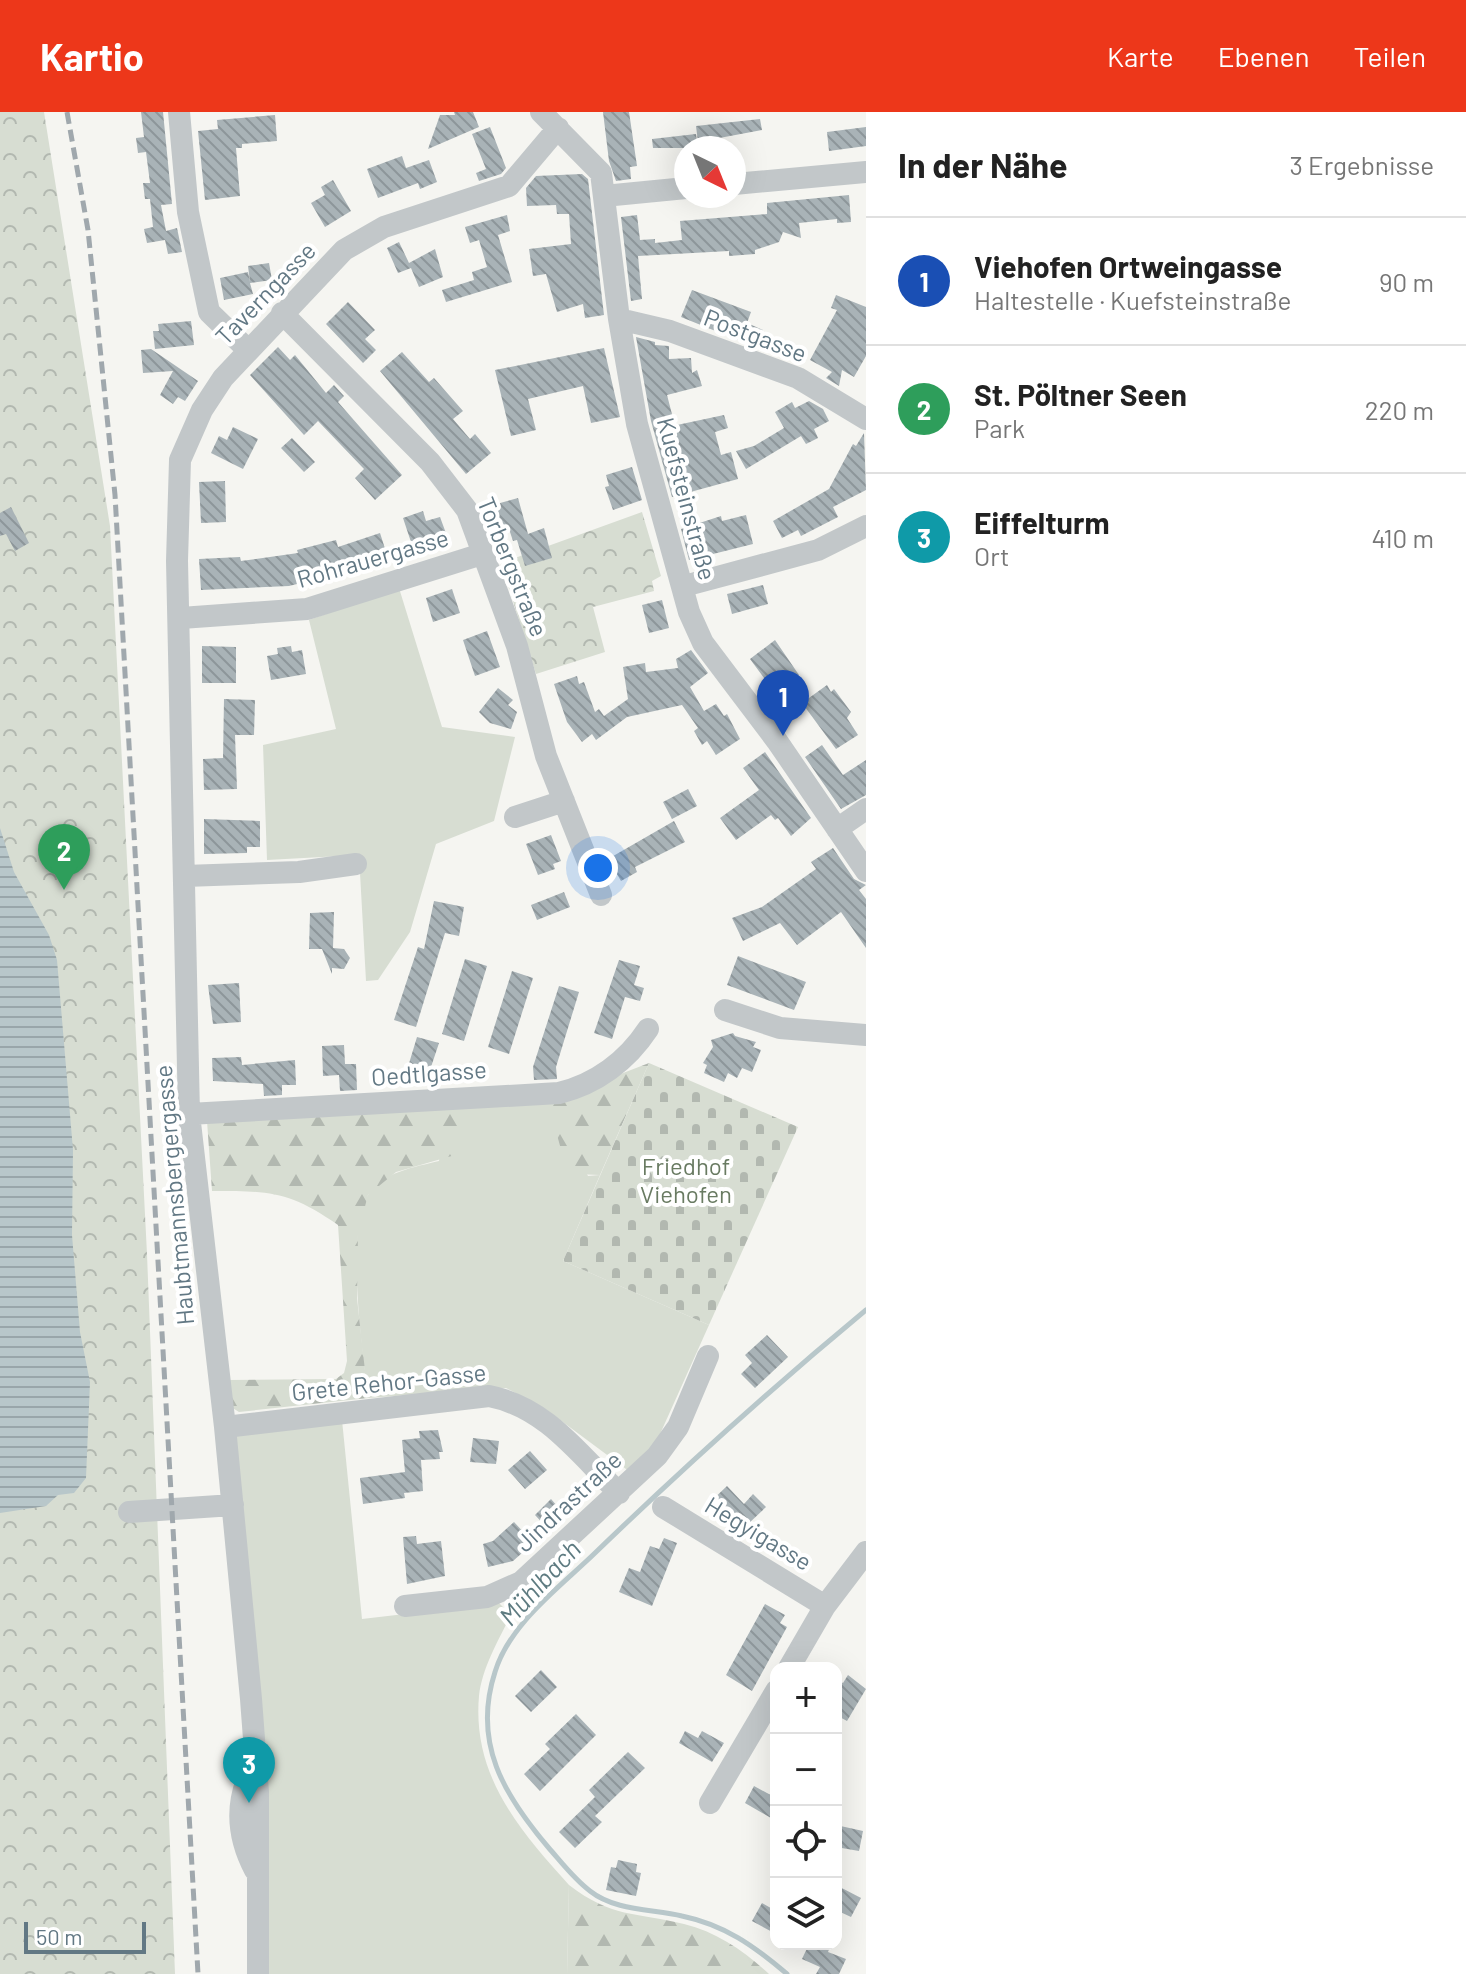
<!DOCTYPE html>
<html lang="de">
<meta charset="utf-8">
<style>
:root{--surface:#fff;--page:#f6f6f6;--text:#222;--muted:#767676;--line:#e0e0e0;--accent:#ed371a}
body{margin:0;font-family:Barlow,sans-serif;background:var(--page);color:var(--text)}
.controls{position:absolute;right:24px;bottom:24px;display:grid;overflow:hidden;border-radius:16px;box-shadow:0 8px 32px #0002}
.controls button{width:72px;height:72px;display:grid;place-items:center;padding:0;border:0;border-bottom:2px solid var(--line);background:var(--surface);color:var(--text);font:40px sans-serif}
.compass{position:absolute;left:674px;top:24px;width:72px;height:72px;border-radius:50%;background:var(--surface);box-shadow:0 8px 32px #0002;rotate:137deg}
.scale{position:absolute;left:24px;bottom:20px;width:122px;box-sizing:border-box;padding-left:8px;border:4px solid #627884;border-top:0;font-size:22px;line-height:28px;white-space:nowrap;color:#627884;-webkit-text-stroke:6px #fff;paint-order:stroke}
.you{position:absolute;left:598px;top:756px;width:28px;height:28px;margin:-20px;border:6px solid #fff;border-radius:50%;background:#1a73e8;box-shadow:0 0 0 12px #1a73e833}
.badge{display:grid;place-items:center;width:52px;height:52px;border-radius:50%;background:var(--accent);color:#fff;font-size:26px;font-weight:700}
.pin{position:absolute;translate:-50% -66px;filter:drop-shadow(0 2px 4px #0008)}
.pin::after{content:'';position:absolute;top:42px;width:28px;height:24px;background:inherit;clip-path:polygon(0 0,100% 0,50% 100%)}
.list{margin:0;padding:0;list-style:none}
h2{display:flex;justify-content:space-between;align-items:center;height:104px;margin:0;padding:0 32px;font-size:34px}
h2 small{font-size:26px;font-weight:400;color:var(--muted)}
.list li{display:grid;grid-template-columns:52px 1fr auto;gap:24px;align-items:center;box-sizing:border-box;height:128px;padding:0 32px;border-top:2px solid var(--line)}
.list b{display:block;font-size:30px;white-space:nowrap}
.list p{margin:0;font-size:26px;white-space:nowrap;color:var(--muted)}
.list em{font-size:26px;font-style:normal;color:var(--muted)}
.icon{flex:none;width:44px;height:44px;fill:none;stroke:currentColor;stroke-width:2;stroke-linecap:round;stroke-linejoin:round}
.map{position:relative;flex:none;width:866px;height:1862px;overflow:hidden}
header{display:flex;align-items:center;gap:48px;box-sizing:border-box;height:112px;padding:0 40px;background:var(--accent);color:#fff}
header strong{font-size:38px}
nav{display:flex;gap:44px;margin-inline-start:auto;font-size:28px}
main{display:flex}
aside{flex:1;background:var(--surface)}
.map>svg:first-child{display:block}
.grass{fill:#d7ddd2}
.forest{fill:url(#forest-firs)}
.cemetery{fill:url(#cemetery-stones)}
.park{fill:url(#park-crowns)}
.water{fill:url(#water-rules)}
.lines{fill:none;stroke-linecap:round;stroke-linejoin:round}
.stream{stroke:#b8c7ca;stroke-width:5}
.building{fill:url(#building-back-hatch)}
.minor{stroke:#c2c7c9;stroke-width:22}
.rail{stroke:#a0a8ad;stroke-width:5;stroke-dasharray:12 6;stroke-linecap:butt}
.labels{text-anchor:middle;stroke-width:8;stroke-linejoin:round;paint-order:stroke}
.street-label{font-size:24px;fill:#627884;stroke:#fff}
.park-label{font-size:24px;fill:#697b62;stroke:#fff}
.water-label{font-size:26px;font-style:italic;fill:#5e7b81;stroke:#fff}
</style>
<header>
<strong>Kartio</strong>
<nav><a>Karte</a><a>Ebenen</a><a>Teilen</a></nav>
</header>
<main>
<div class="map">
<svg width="866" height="1862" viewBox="0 0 866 1862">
<defs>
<pattern id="forest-firs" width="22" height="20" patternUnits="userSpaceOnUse" patternTransform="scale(2)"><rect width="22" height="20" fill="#d7ddd2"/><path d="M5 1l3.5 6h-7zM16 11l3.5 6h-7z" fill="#b2b8b0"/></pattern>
<pattern id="cemetery-stones" width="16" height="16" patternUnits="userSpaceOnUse" patternTransform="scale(2)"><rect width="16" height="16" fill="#d7ddd2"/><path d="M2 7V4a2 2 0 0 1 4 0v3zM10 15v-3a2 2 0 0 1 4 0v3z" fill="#b2b8b0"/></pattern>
<pattern id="park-crowns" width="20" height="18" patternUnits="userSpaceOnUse" patternTransform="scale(2)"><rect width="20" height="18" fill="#d7ddd2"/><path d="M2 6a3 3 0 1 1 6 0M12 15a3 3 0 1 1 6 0" fill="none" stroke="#b2b8b0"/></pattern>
<pattern id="water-rules" width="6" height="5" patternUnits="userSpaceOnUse" patternTransform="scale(2)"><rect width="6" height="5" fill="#b8c7ca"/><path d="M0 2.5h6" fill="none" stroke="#99a6aa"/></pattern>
<pattern id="building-back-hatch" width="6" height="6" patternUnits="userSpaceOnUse" patternTransform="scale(2)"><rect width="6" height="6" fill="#a9b3b7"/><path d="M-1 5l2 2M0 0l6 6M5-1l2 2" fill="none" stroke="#8d969a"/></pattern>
</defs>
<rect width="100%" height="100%" fill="#f5f5f1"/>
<path class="grass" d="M399,476L442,615L515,625L494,709L436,732L410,820L378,868L366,869L359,743L267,748L263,633L336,617L309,508Z
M548,990L588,1064L600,1063L563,1149L709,1213L656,1331L630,1360L544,1296L506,1276L368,1286C363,1243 345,1118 368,1083C382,1060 415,1055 439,1049L447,993Z
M342,1308L362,1507L499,1491L511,1503C499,1527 482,1556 479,1584C472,1663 519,1718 569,1773L567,1862H265L235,1326L245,1317Z"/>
<path class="forest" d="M649,951L600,1063L575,1062L565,1052L548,990Z
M447,993L460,1006L463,1028L455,1043L396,1060L368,1083L358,1121L357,1186L368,1286L239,1300L231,1295L228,1268L336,1267L344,1261L347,1249L338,1113C289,1079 270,1079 212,1079L207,1009Z
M569,1773C612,1806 635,1800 684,1812C717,1820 744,1839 769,1862H567Z"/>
<path class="cemetery" d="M649,951L798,1015L709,1213L563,1149Z"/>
<path class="park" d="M0,0H44L110,414L147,1142L175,1862H0Z
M642,400L661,464L652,469L654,479L593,495L605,540L536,562L501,451Z"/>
<path class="water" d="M0,716L14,760L49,823L57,848L73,1038L72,1123L80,1220L90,1270L86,1366L74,1381L58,1383L46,1394L0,1401Z"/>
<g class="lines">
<path class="stream" d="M787,1862C754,1834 725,1813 682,1804C653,1797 615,1799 590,1779C574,1767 562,1751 548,1735C504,1683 472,1631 495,1560C510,1511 560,1475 595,1441C682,1357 773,1275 866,1198"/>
</g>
<path class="building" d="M141,0H163L172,92L161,93L166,119L177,116L182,140L168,142L165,128L147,131L144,117L153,115L150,87H145L143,71H150L146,40L138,41L136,26L144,25Z
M454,0H473L479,15L428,37L440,3H455Z
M603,0H629L637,54L630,55L631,67L616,69L609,49Z
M275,3L277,29L242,32V36H236L240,84L205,88L198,19L218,17L217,8Z
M760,7L762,18L698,30L696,14Z
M490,15L506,56L501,62L479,69L476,61L486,57L472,22Z
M866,15V34L829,39L827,20Z
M696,22L698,36H653L652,27Z
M402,44L406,56L429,48L437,70L420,77L418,71L378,86L367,57Z
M582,62L588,67L604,203L585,206L583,192L557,200L546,162L533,164L529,137L571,132L569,102H557L556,93L527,94L526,76L536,64Z
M333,68L351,99L325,115L311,91L325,83L321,75Z
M849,83L851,110L837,111V107L799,111L801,126L783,120L779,130L755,138V142L729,144V139L638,144L642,187L631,189L621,105L637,103L640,128L655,127V131L682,128L680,109L767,102V91Z
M507,103L510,119L498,123L512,170L446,190L442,178L474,168L472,160L487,155L479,128L470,131L465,115Z
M399,130L409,151L435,137L443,165L419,175L411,156L398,161L387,136Z
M269,151L272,168L250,171L253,182L224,188L220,166L248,160L250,170L248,154Z
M692,178L751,200L747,211L763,218L755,235L681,205Z
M836,183L866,195V244L854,265L842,258L839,274L826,266L832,260L810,248L837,198L831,196Z
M348,190L375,218L365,227L376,238L363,251L326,212Z
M191,209L194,233L155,237L153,219H159L158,212Z
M636,225L655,230V233L669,234V247L691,246L692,261L697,258L702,274L667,283L673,306L677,313L724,303L728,316L715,320L721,343L731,340L738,367L672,385L651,309Z
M278,235L290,248L295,243L326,281L334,273L344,284L338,290L402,363L375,388L355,366L364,357L318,309L304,323L250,263Z
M604,236L620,305L591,311L583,274L528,287L536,318L511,324L495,258Z
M151,237L198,269L185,289L178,285L173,292L160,283L173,259L143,261L141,238Z
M402,240L429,270L434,266L463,299L453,307L470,327L475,322L491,341L466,362L380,259Z
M809,289L823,297L829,309L814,317L818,326L806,332L801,324L746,357L736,339L754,334L784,316L775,300L792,290L795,296Z
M233,315L258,327L243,357L211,341L219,324L227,328Z
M864,321L866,378L833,395L838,405L801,424L798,418L782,426L773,409L829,377L853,332L856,334Z
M292,326L315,350L304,360L281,336Z
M632,355L642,388L613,398L605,375L609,374L606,363Z
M225,369L226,410L201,411L199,370Z
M518,386L528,422L544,416L552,446L525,454L517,428L513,429L509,417L501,420L493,393Z
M11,395L29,431L15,439L6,422L0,424V401Z
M423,399L426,409L440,405L447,424L413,436L403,406Z
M746,403L753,432L689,448L681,417L721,404L722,409Z
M380,421L389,449L289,474L201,478L199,447L240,445L241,449L298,441L297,438L336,428L338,435Z
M763,473L768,492L732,502L727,482Z
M452,477L460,501L433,510L426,486Z
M662,488L669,516L649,521L642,493Z
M487,519L500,555L475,564L463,528Z
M775,528L799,563L775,581L750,547Z
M202,534L236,535V571H202Z
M291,534L292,540L302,538L306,562L271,568L267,544L278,542L277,536Z
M691,538L708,561L690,575L704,599L716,592L724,604L727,602L740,627L716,643L707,629L702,633L694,619L698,616L682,593L627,605L596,628L592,622L582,630L567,610L554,572L577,564L579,572L584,570L595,600L599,597L604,604L628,587L623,555L645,551L646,560L678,556L676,547Z
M827,573L831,580L834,577L851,600L847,606L858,623L836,637L802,591Z
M498,576L513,588L508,593L517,600L511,617L490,611L479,600Z
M224,587L255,588L254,623H235L237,677L204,678L203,647L223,646Z
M822,633L843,663L866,648V683L841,697L805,645Z
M765,640L811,706L791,724L778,706L775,708L771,703L736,728L720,706L759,678L743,656Z
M688,677L697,694L672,707L663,690Z
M204,707L260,709V735H247V741L204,742Z
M674,709L685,730L635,755L637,760L621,769L608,747Z
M551,723L561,749L553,752L555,757L538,763L526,732Z
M833,736L854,767L866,773L859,778L866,787V836L841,800L797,833L780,811L743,829L732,806L762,795L816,757L811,750Z
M564,780L570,795L537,808L531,793Z
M434,789L464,795L459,824L445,821L416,915L394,908L418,835L424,837Z
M334,800L333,836L344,837L350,846L344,857L332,856V862L322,837H309L310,801Z
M738,844L806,870L794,898L727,873Z
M465,847L487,854L464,929L442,922Z
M619,848L640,854L634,873L644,876L640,889L625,885L612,927L594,921Z
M512,859L533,866L509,942L488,935Z
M239,871L241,910L213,912L208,873Z
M559,874L579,880L556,955L557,967L534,968L533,955Z
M733,921L735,924L756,930L753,935L761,938L752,960L742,956L737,966L728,961L724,970L704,961L707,953L703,951L713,935L711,928Z
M417,925L439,931L428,964L407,958Z
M344,933L345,952H356L357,978L340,979L339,963L323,964L322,934Z
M241,945L242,953L295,948L296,973H282V983L264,984L263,972L213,969L212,946Z
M767,1223L788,1245L755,1276L741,1262L752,1251L745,1243Z
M438,1318L443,1340H439L440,1347L421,1348L423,1379L404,1381L405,1386L363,1392L360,1366L405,1360L402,1328L420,1326L419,1319Z
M473,1326L499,1329L496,1352L470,1350Z
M530,1339L547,1358L525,1377L508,1358Z
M727,1374L744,1392L753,1382L766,1395L747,1413L738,1404L732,1410L728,1406L723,1411L706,1394Z
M551,1387L564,1402L548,1417L535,1403Z
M514,1410L528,1425L525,1428L530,1434L513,1449L488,1455L483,1432L493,1429Z
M416,1424L417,1432L441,1429L445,1464L407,1472L403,1425Z
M664,1426L677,1431L652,1494L619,1480L629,1456L640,1460L650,1434L659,1437Z
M765,1492L785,1503L780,1511L787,1515L752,1579L726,1563Z
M541,1558L557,1575L531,1600L515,1584Z
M848,1563L866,1577L847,1609L836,1603V1567L843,1571Z
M576,1602L596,1623L540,1679L524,1662L550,1637L545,1632Z
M685,1619L698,1626L702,1619L724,1631L712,1650L679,1631Z
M628,1640L645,1656L595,1704L602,1710L575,1736L559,1720L595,1685L589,1678Z
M754,1674L776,1686V1709L745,1691Z
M836,1713L863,1719L859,1739L836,1735Z
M618,1748L637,1752L636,1760L641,1761L636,1784L606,1778L611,1755L616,1756Z
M836,1773L861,1786L851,1805L836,1798Z
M762,1791L776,1799V1822L752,1809Z
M809,1832H831L828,1840L846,1847L839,1862H816L820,1855L802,1847Z"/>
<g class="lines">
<path class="minor" d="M179,0L188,100L209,200L247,237
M541,0L601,61L619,207L637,312L689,500L703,531L777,629L866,759
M734,72L866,60
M604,84L686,76
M282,201L430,350L467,398L517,534L546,644L601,783
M619,207L670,219L798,266L866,307
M684,474L818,438L866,414
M181,506L307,497L482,442
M515,705L564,689
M837,717L866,697
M185,764L299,760L356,752
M725,898L780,916L866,923
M189,1002L559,981C596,972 627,949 648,917
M225,1315L489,1284C546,1295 579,1342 619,1381
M663,1395L825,1494
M129,1400L233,1393
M405,1494L487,1485L521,1470L657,1344L678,1315L708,1244
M789,1556L825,1494L866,1440
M253,1655C235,1689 237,1724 255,1758
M710,1691L776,1579
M258,1862V1680L251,1587L225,1315L189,1002L177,449L180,348L202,298L223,266L344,138L384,115L509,74L558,16"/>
<path class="rail" d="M67,0L88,118L115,383L198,1862"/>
</g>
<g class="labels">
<g class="street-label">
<text transform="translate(266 182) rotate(-46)" y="8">Taverngasse</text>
<text transform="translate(755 224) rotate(21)" y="8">Postgasse</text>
<text transform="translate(686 387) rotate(75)" y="8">Kuefsteinstraße</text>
<text transform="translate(373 447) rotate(-16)" y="8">Rohrauergasse</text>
<text transform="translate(512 455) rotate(68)" y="8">Torbergstraße</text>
<text transform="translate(429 962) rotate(-4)" y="8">Oedtlgasse</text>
<text transform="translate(175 1083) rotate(-95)" y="8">Haubtmannsbergergasse</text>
<text transform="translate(389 1271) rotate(-6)" y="8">Grete Rehor-Gasse</text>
<text transform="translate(569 1390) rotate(-43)" y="8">Jindrastraße</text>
<text transform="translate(758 1422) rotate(31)" y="8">Hegyigasse</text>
</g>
<g class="park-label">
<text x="686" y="1063">Friedhof<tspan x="686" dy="28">Viehofen</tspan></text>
</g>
<g class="water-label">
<text transform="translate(540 1471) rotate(-47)" y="9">Mühlbach</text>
</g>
</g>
</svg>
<div class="controls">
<button>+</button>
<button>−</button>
<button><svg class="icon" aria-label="locate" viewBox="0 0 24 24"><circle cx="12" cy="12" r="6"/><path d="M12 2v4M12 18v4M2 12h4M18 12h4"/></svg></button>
<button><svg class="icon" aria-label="layers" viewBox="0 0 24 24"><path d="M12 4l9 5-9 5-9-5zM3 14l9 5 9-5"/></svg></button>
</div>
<svg class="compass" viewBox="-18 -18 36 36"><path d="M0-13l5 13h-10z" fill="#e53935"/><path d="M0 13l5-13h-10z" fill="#767676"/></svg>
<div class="scale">50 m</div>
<div class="you"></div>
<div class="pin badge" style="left:783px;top:624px;background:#1a4fb4">1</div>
<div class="pin badge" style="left:64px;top:778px;background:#2e9e5b">2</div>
<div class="pin badge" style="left:249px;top:1691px;background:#0f9aa8">3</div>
</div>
<aside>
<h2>In der Nähe<small>3 Ergebnisse</small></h2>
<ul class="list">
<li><span class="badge" style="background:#1a4fb4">1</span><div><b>Viehofen Ortweingasse</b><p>Haltestelle · Kuefsteinstraße</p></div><em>90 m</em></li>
<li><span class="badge" style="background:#2e9e5b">2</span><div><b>St. Pöltner Seen</b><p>Park</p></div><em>220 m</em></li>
<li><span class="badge" style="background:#0f9aa8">3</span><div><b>Eiffelturm</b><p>Ort</p></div><em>410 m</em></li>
</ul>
</aside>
</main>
